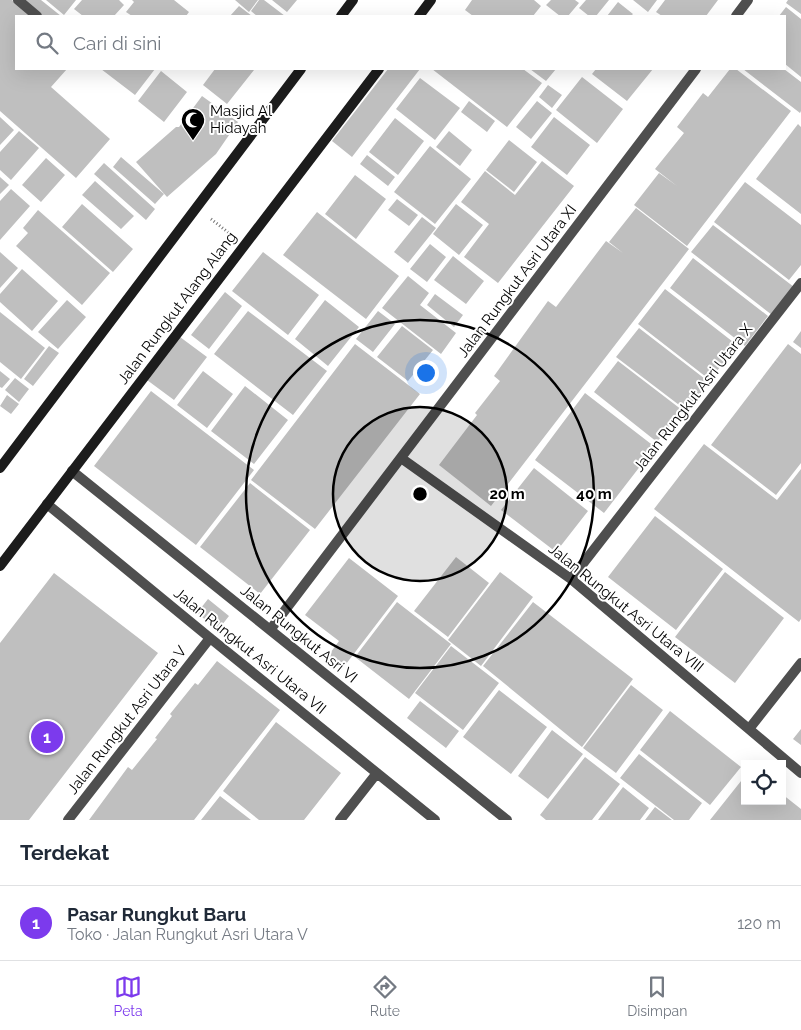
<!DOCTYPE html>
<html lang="id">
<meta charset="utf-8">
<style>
:root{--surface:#fff;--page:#f2f2f3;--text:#1f2937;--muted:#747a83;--line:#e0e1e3;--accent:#7c3aed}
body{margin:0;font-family:Raleway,sans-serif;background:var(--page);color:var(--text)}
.controls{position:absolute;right:15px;bottom:15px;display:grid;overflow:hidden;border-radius:0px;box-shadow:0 5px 20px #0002}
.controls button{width:45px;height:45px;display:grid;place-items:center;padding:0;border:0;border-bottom:1px solid var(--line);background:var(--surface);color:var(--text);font:25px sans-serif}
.you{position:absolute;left:425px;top:372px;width:18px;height:18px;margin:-12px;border:4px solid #fff;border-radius:50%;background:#1a73e8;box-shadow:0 0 0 8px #1a73e833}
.badge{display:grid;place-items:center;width:32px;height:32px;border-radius:50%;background:var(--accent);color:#fff;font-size:16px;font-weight:700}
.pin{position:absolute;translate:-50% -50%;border:2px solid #fff;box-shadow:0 1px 5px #0006}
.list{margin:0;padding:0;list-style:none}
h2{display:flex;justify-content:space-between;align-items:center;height:65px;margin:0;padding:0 20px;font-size:21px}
h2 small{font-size:16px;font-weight:400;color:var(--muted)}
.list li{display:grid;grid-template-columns:32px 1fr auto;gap:15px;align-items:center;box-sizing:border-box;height:75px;padding:0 20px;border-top:1px solid var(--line)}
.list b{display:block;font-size:19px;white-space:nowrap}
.list p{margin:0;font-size:16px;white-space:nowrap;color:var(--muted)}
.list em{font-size:16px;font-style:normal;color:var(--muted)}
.icon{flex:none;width:28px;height:28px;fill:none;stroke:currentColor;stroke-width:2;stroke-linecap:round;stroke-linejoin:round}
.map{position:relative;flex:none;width:801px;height:820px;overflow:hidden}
.search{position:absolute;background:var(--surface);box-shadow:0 5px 20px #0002;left:15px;right:15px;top:15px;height:55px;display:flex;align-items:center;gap:12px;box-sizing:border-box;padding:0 18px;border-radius:0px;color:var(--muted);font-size:19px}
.sheet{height:140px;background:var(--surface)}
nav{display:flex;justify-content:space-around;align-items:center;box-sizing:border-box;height:70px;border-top:1px solid var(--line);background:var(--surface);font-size:14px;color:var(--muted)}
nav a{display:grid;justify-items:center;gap:2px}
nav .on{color:var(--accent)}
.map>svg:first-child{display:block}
.building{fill:#bfbfbf}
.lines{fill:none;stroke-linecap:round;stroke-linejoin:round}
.path{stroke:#717171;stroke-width:3;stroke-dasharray:1 2.5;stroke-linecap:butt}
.street{stroke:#4f4f4f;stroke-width:10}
.secondary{stroke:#1c1c1c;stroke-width:10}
.ring{fill:none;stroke:#000;stroke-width:2.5}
.labels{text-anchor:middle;stroke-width:4;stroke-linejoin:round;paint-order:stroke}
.poi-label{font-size:15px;fill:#000;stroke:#fff;text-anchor:start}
.street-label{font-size:15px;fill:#000;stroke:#fff}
.centre{fill:#000;stroke:#fff;stroke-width:2.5}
.ring-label{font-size:15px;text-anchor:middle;font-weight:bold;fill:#000;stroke:#fff;stroke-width:4;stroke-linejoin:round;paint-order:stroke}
</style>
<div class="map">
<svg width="801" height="820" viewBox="0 0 801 820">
<rect width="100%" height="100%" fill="#fff"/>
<path class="building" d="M0,0H12L31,16H16V69H67L51,87L110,139L76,178L0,111Z
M21,0H41L61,16H42Z
M46,0H76L64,15Z
M82,0H119L124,5L114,16H83L74,9Z
M132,0H174L189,12L186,16H132L126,12L134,2Z
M235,0H258L249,12Z
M259,0H264L285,16H257L251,11Z
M272,0H297L287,12Z
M472,0H534L541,6L533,16H473L465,10Z
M551,0H575L579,3L568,16H560L546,5Z
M586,0H609L596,16H589L579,8Z
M633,0H657L648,12Z
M665,0H718L706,16H662L656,12Z
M788,0H801V14L786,3Z
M618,2L633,14L631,16H607Z
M239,6L252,16H230Z
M786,7L801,19V77L785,64V16H779Z
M101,69H155L135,95Z
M215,69H253L254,70L227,104L203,85Z
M388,69H420L352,157L332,141Z
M432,69H523L542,83L507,127Z
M530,69H556L546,81Z
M596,69H653L627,101L592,74Z
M730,69H736L791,111L687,246L634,205L659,173L677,186L655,169L684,133L677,127L703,93L708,97Z
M743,69H784L801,82V111L800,113Z
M161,71L187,92L164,122L138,101Z
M582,77L623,109L597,143L556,110Z
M420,78L460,108L435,140L396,109Z
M548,85L562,95L552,108L539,97Z
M202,96L238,122L216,154L167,197L136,162L176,127H179Z
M469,101L495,121L487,132L461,112Z
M537,101L552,113L531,139L516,127Z
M0,117L14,130L0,145Z
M554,117L590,145L567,175L531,147Z
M395,118L424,141L398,175L369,152Z
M798,124L801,127V214L756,179Z
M19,131L39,148L11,180L0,170V152Z
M449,131L472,150L460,166L436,147Z
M509,140L537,162L514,192L486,170Z
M430,146L471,179L435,224L394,192Z
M367,155L395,177L388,186L360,164Z
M121,157L164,194L155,204L113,167Z
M46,158L65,175L41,202L22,185Z
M542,161L574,186L498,283L464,257L489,224L461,202L485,171L515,195Z
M104,163L155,209L146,220L94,174Z
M355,175L386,199L356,239L325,214Z
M0,177L9,185L0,194Z
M95,181L134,216L121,229L82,195Z
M745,182L801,225V265L789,280L714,222Z
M11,189L30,206L0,240V201Z
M397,199L418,215L409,226L388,210Z
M82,204L133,249L113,272L62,227Z
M456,204L483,225L459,255L433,234Z
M636,208L689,249L491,506L439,465L477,415L475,413L500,381L494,376L548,301L556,307L606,241L623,253L609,242Z
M38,210L110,273L82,305L16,246L28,233L23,228Z
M317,212L399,276L366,319L283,255Z
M422,217L436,228L408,263L394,252Z
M713,225L794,287L772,315L691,252Z
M430,244L446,257L427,282L410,269Z
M0,252L18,268L0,288Z
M263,252L319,295L288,335L232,291Z
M453,256L484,281L466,304L434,280Z
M693,258L768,316L745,346L670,288Z
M22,269L58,301L32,331L0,302V294Z
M408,276L429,293L420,305L456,333L441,354L382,308Z
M665,289L737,345L710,380L638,324Z
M225,292L242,306L209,349L191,335Z
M435,294L463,315L454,327L427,305Z
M67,300L86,317L58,349L38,332Z
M325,300L359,327L328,366L295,339Z
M248,311L327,371L293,415L214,354Z
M378,311L395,324L373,352L356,339Z
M0,312L45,348L21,379L0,362Z
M402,326L433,350L408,381L377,357Z
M639,328L709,382L687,411L616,357Z
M801,331V348L793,342Z
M180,337L207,357L174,400L147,380Z
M355,344L420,394L315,529L251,480Z
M788,344L801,354V463L776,495L711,445Z
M49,346L59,353L33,386L24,379Z
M618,361L682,410L657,442L594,392Z
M0,371L10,379L2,388L0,387Z
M203,371L233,394L207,428L177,405Z
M15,378L29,389L19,402L5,390Z
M245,386L288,420L254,464L211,431Z
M151,391L254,470L196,545L94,466Z
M585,393L655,447L604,513L535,460Z
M7,395L19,404L11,414L0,406Z
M704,444L777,500L801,469V619L799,622L654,509Z
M534,468L588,511L556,552L501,510Z
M250,483L310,530L260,594L200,547Z
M655,516L723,569L676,630L608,577Z
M456,557L489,583L448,637L414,611Z
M349,558L398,596L343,668L328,656L339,641L305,615Z
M500,572L533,597L481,666L448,640Z
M725,572L784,618L735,683L675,637Z
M54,573L158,653L29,820H0V643Z
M208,599L229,616L218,630L197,613Z
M397,602L451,644L409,699L355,657Z
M533,602L633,679L582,747L483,666Z
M451,646L499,683L463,730L415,693Z
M217,661L280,710L194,820H89L128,767L132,770L157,739L155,738L172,716L170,714L195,683L198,685Z
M631,685L663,710L616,773L583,748Z
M499,690L547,727L511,774L463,737Z
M420,701L459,731L446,748L407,718Z
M670,711L741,767L710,805L640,750Z
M276,722L341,773L304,820H259L223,791Z
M801,729V745L793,739Z
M552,730L583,754L548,799L518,776Z
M639,754L702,803L689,820H674L620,778Z
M585,757L620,784L592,820H546L540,815Z
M745,776V801H782V794L801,809V820H710Z
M623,787L649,808L640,820H598Z
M220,796L251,820H201Z
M655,807L672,820H645Z"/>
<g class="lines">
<path class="path" d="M211,219L229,233"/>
<path class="street" d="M18,0L37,16
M736,16L748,0
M401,458L571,579L801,773
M72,471L507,820
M47,504L210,638L435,820
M571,579L801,283
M270,630L696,69
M749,729L801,663
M68,820L210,638
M340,820L377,773"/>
<path class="secondary" d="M341,16L353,0
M419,16L431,0
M0,468L301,69
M0,566L379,69"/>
</g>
<circle cx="420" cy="494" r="87" fill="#000" fill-opacity=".12"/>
<g class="ring">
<circle cx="420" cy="494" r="87"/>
<circle cx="420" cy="494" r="174"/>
</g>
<defs>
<g id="mosque-pin" transform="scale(1.25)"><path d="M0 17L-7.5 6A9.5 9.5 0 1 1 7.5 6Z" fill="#000" stroke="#fff"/><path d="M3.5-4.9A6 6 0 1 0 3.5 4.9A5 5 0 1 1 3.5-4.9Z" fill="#fff"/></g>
</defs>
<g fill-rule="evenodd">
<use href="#mosque-pin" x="193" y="120"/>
</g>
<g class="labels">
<g class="poi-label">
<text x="210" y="116">Masjid Al<tspan x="210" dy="17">Hidayah</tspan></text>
</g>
<g class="street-label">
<text transform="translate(517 281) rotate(-53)" y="5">Jalan Rungkut Asri Utara XI</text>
<text transform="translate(177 308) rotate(-53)" y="5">Jalan Rungkut Alang Alang</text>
<text transform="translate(693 398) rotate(-52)" y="5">Jalan Rungkut Asri Utara X</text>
<text transform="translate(626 608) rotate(39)" y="5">Jalan Rungkut Asri Utara VIII</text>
<text transform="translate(299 634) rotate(39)" y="5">Jalan Rungkut Asri VI</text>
<text transform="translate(250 651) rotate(39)" y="5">Jalan Rungkut Asri Utara VII</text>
<text transform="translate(127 720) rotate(-52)" y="5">Jalan Rungkut Asri Utara V</text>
</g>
</g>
<circle cx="420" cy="494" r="8" class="centre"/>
<g class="ring-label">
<text x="507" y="499">20 m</text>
<text x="594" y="499">40 m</text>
</g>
</svg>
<div class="controls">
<button><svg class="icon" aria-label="locate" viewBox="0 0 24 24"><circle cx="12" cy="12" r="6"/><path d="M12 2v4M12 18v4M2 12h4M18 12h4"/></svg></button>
</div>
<div class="you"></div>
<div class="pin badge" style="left:47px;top:737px">1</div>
<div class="search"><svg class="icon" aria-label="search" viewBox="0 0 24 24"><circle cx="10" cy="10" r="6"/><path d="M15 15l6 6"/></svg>Cari di sini</div>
</div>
<section class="sheet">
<h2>Terdekat<small></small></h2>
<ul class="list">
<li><span class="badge">1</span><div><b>Pasar Rungkut Baru</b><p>Toko · Jalan Rungkut Asri Utara V</p></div><em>120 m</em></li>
</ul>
</section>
<nav>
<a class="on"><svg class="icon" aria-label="map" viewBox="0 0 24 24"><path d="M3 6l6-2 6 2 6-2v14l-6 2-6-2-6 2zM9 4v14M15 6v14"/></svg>Peta</a>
<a><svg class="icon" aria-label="directions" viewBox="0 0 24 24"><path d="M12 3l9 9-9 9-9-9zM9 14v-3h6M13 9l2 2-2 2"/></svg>Rute</a>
<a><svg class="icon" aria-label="saved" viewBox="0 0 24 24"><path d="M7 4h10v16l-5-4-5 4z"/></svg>Disimpan</a>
</nav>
